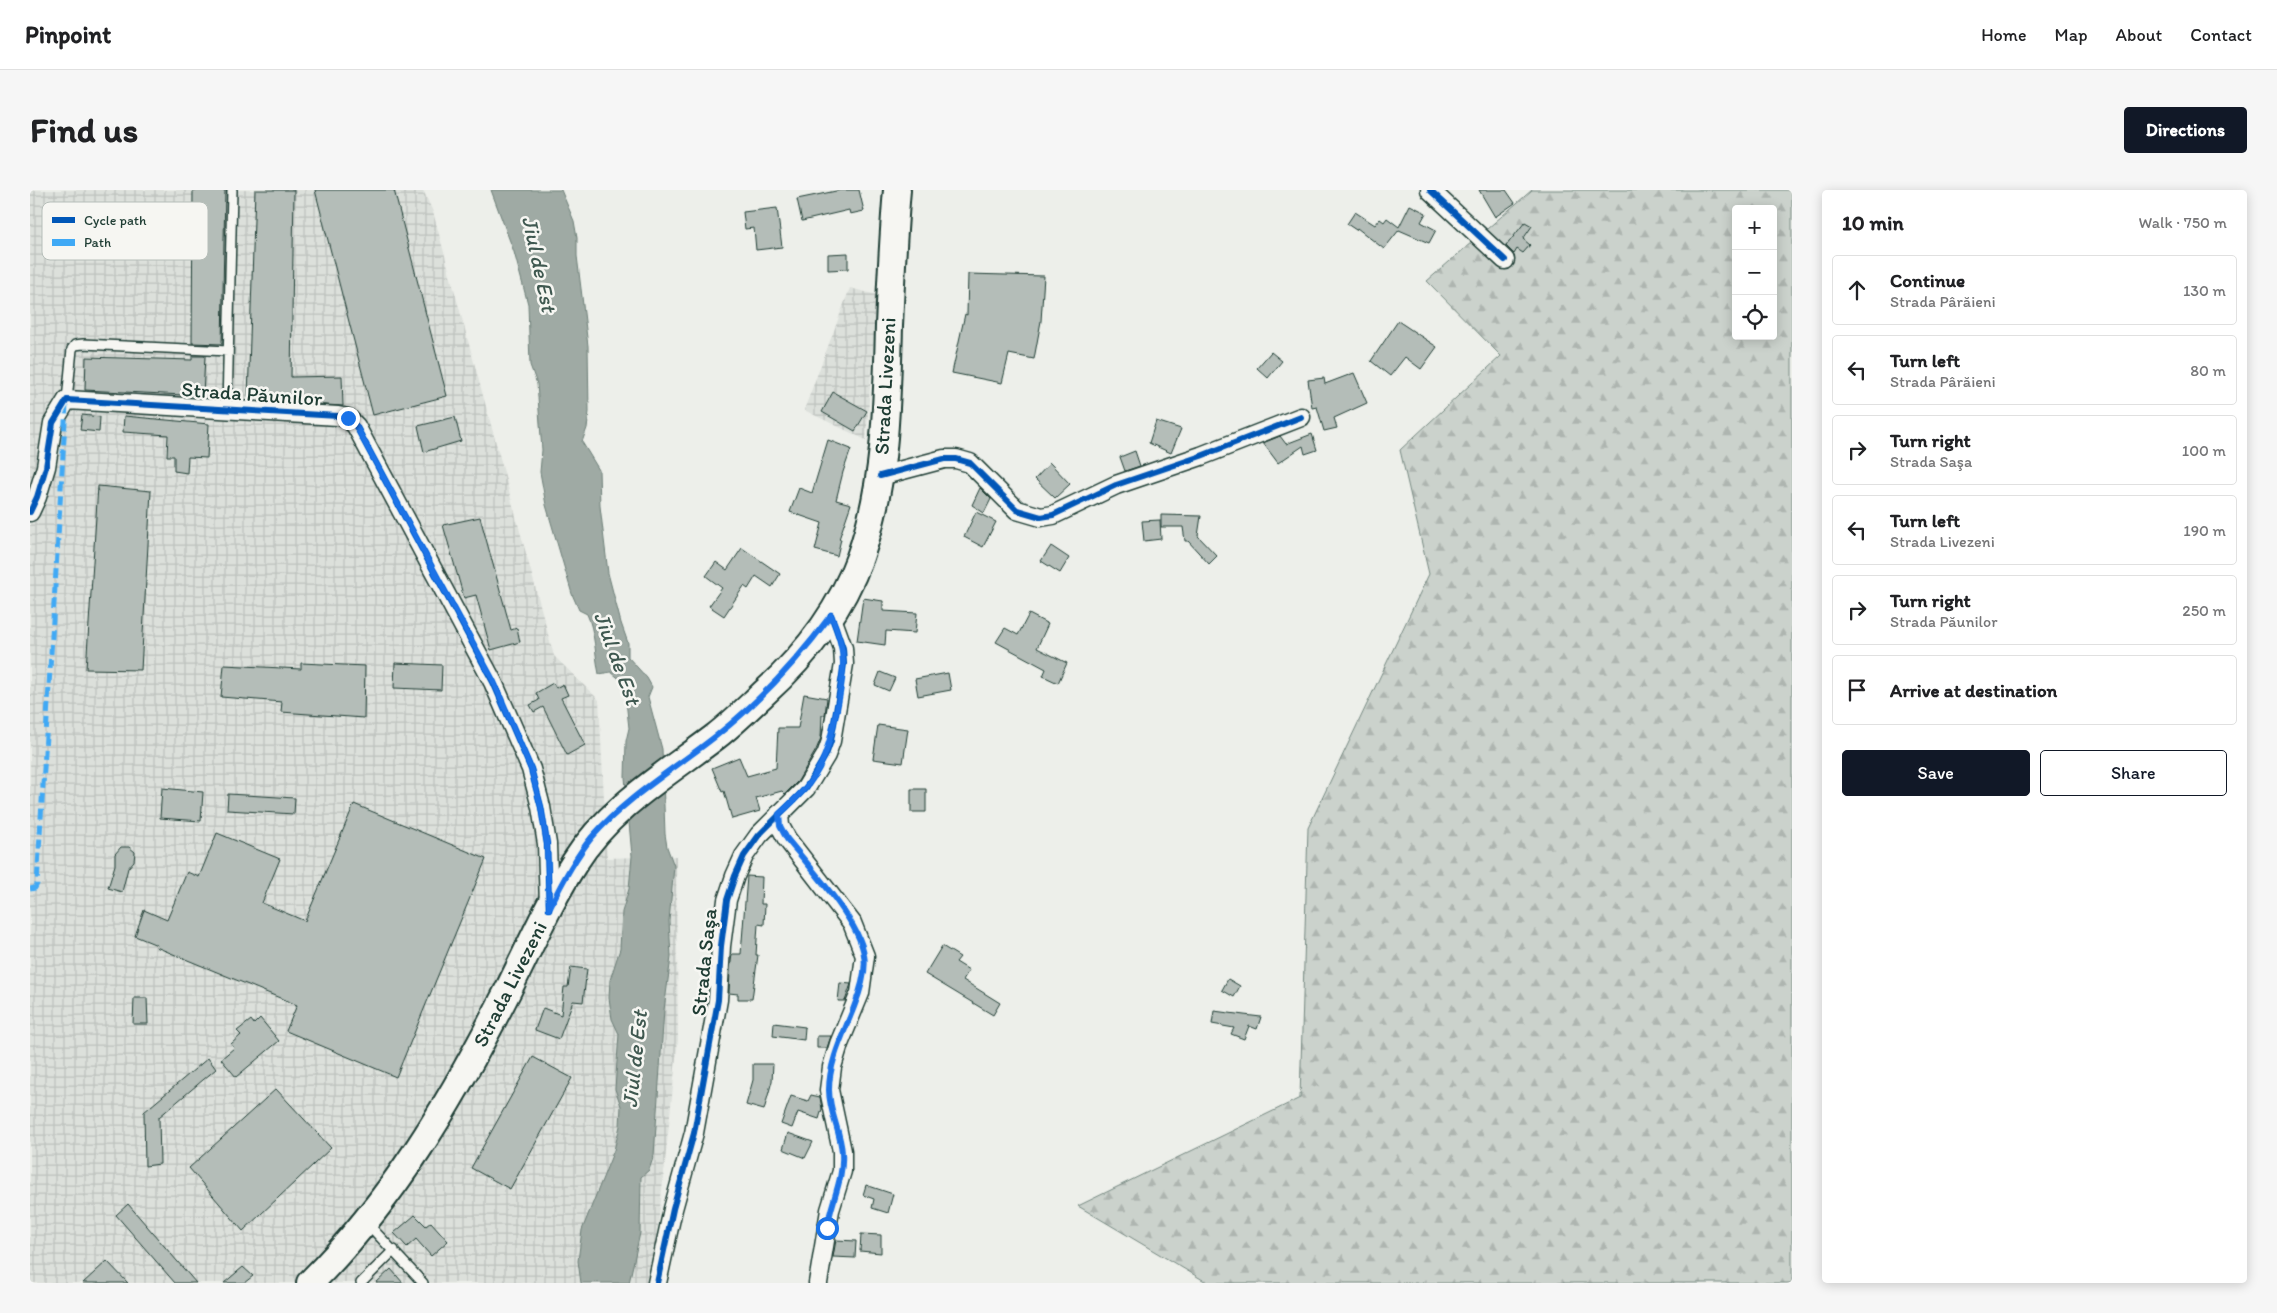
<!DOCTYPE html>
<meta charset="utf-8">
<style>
:root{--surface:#fff;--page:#f6f6f6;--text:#202124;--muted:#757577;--line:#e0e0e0;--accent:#111827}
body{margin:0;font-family:Itim,sans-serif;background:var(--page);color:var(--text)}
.controls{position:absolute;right:15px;top:15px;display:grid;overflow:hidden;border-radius:5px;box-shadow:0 2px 12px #0003}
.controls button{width:45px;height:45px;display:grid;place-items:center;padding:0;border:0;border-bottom:1px solid var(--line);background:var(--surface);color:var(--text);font:25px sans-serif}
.stop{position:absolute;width:15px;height:15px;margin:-11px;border:4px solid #1a73e8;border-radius:50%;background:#fff}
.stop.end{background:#1a73e8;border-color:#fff;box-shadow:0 1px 5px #0008}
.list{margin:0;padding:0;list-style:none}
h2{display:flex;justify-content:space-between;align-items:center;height:65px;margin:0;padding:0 20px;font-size:21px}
h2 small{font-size:16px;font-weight:400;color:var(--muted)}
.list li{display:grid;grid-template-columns:32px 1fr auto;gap:15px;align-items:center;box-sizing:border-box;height:70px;margin:0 10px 10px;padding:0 10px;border:1px solid var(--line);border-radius:5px}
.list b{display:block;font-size:19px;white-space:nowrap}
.list p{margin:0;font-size:16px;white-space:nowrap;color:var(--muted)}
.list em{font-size:16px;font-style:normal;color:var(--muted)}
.actions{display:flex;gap:10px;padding:15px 20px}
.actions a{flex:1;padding:11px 0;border:1px solid var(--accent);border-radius:5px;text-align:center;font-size:18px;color:var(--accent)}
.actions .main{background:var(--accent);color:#fff}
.icon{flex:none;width:28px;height:28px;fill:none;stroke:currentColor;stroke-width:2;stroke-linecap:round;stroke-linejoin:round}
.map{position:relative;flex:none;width:1762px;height:1093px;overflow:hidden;border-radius:5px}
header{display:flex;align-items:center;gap:30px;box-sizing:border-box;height:70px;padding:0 25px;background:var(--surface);border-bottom:1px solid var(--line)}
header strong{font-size:24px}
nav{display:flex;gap:28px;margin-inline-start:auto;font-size:18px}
.intro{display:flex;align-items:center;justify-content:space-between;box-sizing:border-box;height:120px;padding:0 30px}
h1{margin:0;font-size:35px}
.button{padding:12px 22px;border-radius:5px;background:var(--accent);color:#fff;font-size:18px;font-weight:700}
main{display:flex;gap:30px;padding:0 30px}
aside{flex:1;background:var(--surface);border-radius:5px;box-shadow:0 2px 12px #0003}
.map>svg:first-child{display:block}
.industrial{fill:url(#industrial-grid)}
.forest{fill:url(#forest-firs);stroke:#758880;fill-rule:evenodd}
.water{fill:#9faaa4;stroke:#6c7e77}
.building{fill:#b4bdb8;stroke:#1f3d34}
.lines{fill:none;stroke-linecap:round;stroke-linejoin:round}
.lane-casing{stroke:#1f3d34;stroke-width:12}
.street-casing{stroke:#1f3d34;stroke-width:21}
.primary-casing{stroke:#1f3d34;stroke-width:30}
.lane{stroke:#f6f6f2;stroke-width:9}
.street{stroke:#f6f6f2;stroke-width:18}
.primary{stroke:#f6f6f2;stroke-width:26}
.quiet{stroke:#3fa9f5;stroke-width:5;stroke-dasharray:10 5;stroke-linecap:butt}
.cycleway-casing{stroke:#f6f6f2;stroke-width:9}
.cycleway{stroke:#0057b8;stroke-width:6}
.route{stroke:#1a73e8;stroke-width:6}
.labels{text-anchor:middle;stroke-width:5;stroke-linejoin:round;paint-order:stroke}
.street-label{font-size:21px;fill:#1f3d34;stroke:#f6f6f2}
.water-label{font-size:22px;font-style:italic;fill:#3f5850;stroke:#f6f6f2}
.key{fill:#f6f6f2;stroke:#b6beb9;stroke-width:1}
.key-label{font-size:14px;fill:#1f3d34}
</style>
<header>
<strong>Pinpoint</strong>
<nav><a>Home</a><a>Map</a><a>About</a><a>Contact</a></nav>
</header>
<div class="intro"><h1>Find us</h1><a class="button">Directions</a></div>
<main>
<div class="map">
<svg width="1762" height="1093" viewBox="0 0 1762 1093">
<defs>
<pattern id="industrial-grid" width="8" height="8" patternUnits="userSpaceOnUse" patternTransform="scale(1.25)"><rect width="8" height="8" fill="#dce0db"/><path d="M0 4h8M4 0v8" fill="none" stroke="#bcc1bd"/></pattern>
<pattern id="forest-firs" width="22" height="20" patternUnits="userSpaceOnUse" patternTransform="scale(1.25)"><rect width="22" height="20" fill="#cbd2cc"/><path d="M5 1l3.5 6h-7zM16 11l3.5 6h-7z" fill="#aeb5b0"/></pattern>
</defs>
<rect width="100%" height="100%" fill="#edefea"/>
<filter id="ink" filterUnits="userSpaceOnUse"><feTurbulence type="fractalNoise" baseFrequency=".02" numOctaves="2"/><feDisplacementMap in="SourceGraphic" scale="10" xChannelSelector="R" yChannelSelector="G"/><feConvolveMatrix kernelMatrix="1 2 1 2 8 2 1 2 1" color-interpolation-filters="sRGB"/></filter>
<g filter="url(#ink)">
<path class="industrial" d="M0,0H393L403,22L524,466L569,510L577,668L646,666L648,850L622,1093H0Z
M820,98L847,105L836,250L774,220Z"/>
<path class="forest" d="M1502,0H1762V1093H1178L1048,1016L1270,908L1278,638L1399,384L1370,260L1471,166L1397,91ZM1706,19H1743V146H1706Z"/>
<path class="water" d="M461,0H531L544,31L547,48V66L558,156L559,222L557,238L552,252L569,280L570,316L578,383L591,433L598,453V467L617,488L622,497L618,507L632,559L635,644L637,657L644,676L639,731L641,767L634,820L624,965L619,980L611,987L610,1043L599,1093H551L548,1071L552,1040L584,960L590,936L591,916L585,899L589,844L582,829L579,808L580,790L590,759L592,722L599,699L602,666L595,587L596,551L599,538L595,502L592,491L581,482L569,484C565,465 565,441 557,424L549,420L542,404L516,315L510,282L512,260L507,194L500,175L498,114L484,62Z"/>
<path class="building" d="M163,0H195L192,154L162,153Z
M225,0H264L261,187L312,186L313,216L262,213V210L218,208Z
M285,0H364L417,206L343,225Z
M811,0H829L834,21L820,24L819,20L772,31L767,9Z
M1449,0H1476L1485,13L1465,27Z
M1380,15L1396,23L1391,32L1406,40L1399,53L1369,40L1354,59L1327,38L1326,40L1317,34L1325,22L1345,35L1350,29L1354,32L1357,28L1369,37Z
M747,18L752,57L726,60L724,38L715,39L713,22Z
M1495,32L1502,36L1493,49L1500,55L1493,63L1487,59L1484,64L1476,56Z
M818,63V79L798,80V64Z
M938,84L1014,86L1011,131L1004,169L979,164L972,193L922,183L935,124L937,125Z
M1368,131L1407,157L1391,179L1375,167L1360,186L1341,171Z
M1241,162L1252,171L1238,188L1227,178Z
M162,166H175L173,206L55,200L56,167L162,170Z
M1324,183L1337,213L1304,228L1307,238L1294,241L1287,217L1282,218L1278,190L1294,188L1295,194Z
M803,202L837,221L825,241L792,222Z
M52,225L70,227L69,242L50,240Z
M94,226L179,234L177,268L158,267L157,283L144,281V266H137L138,245L93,242Z
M425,227L431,251L394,262L388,236Z
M1126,231L1151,239L1141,263L1119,253Z
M1282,244L1287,260L1275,264L1273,256L1248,273L1233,253L1250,246L1256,254Z
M798,250L821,259L813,282L806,310L821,314L809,349H811L807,366L785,360L792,333L760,322L769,298L782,303Z
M1105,261L1110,276L1095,281L1090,267Z
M1020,273L1040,294L1025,308L1005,289Z
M68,296L121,301L111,480L56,479Z
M950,298L961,309L954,323L942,315Z
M946,322L966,332L953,357L934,347Z
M1131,325L1171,326L1168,346L1187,366L1179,374L1158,351H1155L1153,337H1131Z
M450,327L481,440L487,438L490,452L461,460L446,405L434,408L413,335Z
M1130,330L1131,349L1114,351L1112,331Z
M1021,356L1039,368L1030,383L1011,371Z
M712,358L750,384L742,397L726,386L718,399L714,396L694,426L679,416L692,398L676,386L686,372L697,380Z
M833,408L853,411V421L887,423L885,443L856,441L855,455L827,451Z
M999,424L1018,434L1007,458L1037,473L1028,493L1013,486L1016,479L966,452L975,438L988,445Z
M271,473L335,476L334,528L251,522L252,512L191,507L194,475L271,479Z
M365,473L412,475L411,500L364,498Z
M850,482L865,488L859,501L845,495Z
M918,483L921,500L888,506L885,489Z
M523,493L526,498L533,494L538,505L531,508L555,555L537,565L513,517L504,522L500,515L509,510L506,503Z
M774,504L797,508L795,525H792L791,548L786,560L768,591L755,604L752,601L726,608L730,621L702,629L694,601L692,602L682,578L709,567L717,586L746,578L748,538H768Z
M848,535L878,539L873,573L843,569Z
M132,598L173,602L171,631L130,628Z
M881,599H896V622H881Z
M198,604L265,608L264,624L197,620Z
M324,614L456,669L366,887L256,841L267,815L126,757L127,755L105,746L114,720L137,730L157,682L169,687L187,643L250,669L232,713L275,731Z
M91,657H99L105,662L104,671L98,678L92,702L78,698L85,675V664Z
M717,686L732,687L731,714H735L734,735L728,734L726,765H728L722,809H708V804L699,803L700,780L702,764H711Z
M912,756L930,767L926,772L939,780L933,790L970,813L963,825L895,784Z
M541,777L557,779L553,812L543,811L529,849L505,840L513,818L531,825L534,797H538Z
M1198,789L1210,796L1204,807L1192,800Z
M810,793L821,794L815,811H808Z
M104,808H117L118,834H103Z
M1184,821L1214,825L1231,827L1227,839L1219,836L1214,849L1201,844L1204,838L1182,834Z
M230,828L249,851L206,887L191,869L204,858L201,854L211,845L207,841L221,830L224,834Z
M744,833L775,837L774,850L743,846Z
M787,846H801L797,858H787Z
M503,867L542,888L480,999L441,978Z
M178,868L186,879L129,927L130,974L115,976L114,922Z
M723,874H743L742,891L734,920L716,915L723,890Z
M246,899L301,958L213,1041L159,978Z
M781,905L790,907L792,919L789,929L768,922L762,938L751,934L761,906L778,911Z
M758,943L783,952L775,968L753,959Z
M836,995L863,1004L858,1023L842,1018L844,1009L833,1005Z
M98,1014L166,1093H145L86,1025Z
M385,1025L396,1036L401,1032L418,1051L401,1066L386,1049L377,1057L364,1043Z
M831,1044L851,1045V1063L830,1061Z
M806,1050L826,1051L825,1068L803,1067Z
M77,1071L98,1093H53Z
M213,1077L223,1086L214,1093H194Z
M361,1079L373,1093H346Z"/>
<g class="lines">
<g class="lane-casing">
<path id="lane" d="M37,210L42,159L45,155L53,154L198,161
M197,218L202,0
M337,1033L393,1093
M331,1093L364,1060"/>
</g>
<g class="street-casing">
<path id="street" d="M1400,0L1475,70
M850,286L914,269H926L940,273L987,320L1011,327L1023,325L1086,295L1171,266L1271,227
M0,322L7,307L16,277L23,233L37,210L308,226L318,228L326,236L463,492L501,579L511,617L517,654L519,716
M749,624L750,636L757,649L822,733L835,766L830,803L809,854L802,877L799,900L812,961V981L800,1020L788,1093
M627,1093L643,1019L664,943L688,810L691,756L697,710L705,686L714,666L729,645L776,598L796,565L801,551L814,474L813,458L801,425"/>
</g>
<g class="primary-casing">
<path id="primary" d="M280,1093C363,1010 420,914 473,810C497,764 517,715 545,672C579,618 635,585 685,547C702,534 717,519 733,504C774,467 811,420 830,367C856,293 857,214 859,136C861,91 863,45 867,0"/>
</g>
<use href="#lane" class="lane"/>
<use href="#street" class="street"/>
<use href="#primary" class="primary"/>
<path class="quiet" d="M0,699L5,698L7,694L36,215"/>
<g class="cycleway-casing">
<path id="cycleway" d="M1400,0L1475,70
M850,286L914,269H926L940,273L987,320L1011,327L1023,325L1086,295L1171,266L1271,227
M0,322L7,307L16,277L23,233L37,210L308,226L318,228L326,236L463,492L501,579L511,617L517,654L519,719
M627,1093L643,1019L664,943L688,810L691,756L697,710L705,686L714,666L729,645L776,598L796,565L801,551L814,474L813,458L801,425"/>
</g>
<use href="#cycleway" class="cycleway"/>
</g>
</g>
<g class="lines" filter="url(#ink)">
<path class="route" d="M318,228L326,236L464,492L501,579L511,617L517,654L519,719C531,694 544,669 562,647C597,607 644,579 686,546C730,511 768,470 801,425C817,462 815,480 807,519C797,569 789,590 749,624L750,636L757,649C778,675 830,732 834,765C837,781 830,802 824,817C814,843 799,871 799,900C799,922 811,942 812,963C814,989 801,1012 797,1038"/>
</g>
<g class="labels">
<g class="street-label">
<text transform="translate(855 196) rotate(-87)" y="7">Strada Livezeni</text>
<text transform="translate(222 204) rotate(4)" y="7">Strada Păunilor</text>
<text transform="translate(674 772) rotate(-84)" y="7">Strada Saşa</text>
<text transform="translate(480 794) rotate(-63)" y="7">Strada Livezeni</text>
</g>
<g class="water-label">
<text transform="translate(510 74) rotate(78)" y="8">Jiul de Est</text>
<text transform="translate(588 468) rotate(70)" y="8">Jiul de Est</text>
<text transform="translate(604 869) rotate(-84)" y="8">Jiul de Est</text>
</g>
</g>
<rect x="12" y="12" width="166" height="58" rx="8" class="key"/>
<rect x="22" y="27" width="23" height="6" fill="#0057b8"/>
<rect x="22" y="49" width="23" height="7" fill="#3fa9f5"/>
<g class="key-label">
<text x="54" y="35">Cycle path</text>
<text x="54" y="57">Path</text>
</g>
</svg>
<div class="controls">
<button>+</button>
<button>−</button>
<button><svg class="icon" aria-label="locate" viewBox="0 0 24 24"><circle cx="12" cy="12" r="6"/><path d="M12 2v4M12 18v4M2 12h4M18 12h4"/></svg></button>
</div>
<div class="stop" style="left:797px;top:1038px"></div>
<div class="stop end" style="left:318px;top:228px"></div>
</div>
<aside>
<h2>10 min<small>Walk · 750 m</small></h2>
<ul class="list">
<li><svg class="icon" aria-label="ahead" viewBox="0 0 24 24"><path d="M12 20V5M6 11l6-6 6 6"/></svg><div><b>Continue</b><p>Strada Pârăieni</p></div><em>130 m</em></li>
<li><svg class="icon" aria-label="left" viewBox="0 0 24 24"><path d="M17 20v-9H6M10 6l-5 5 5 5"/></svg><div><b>Turn left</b><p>Strada Pârăieni</p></div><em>80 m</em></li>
<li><svg class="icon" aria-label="right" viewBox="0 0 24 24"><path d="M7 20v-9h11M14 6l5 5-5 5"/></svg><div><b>Turn right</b><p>Strada Saşa</p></div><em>100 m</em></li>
<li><svg class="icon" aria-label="left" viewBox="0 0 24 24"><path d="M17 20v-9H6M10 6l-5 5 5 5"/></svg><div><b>Turn left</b><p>Strada Livezeni</p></div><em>190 m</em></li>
<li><svg class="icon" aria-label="right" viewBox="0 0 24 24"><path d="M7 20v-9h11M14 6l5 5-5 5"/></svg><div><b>Turn right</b><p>Strada Păunilor</p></div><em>250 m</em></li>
<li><svg class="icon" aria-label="arrive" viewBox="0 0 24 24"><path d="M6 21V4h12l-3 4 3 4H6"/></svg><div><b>Arrive at destination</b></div></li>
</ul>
<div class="actions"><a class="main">Save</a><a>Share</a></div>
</aside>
</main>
